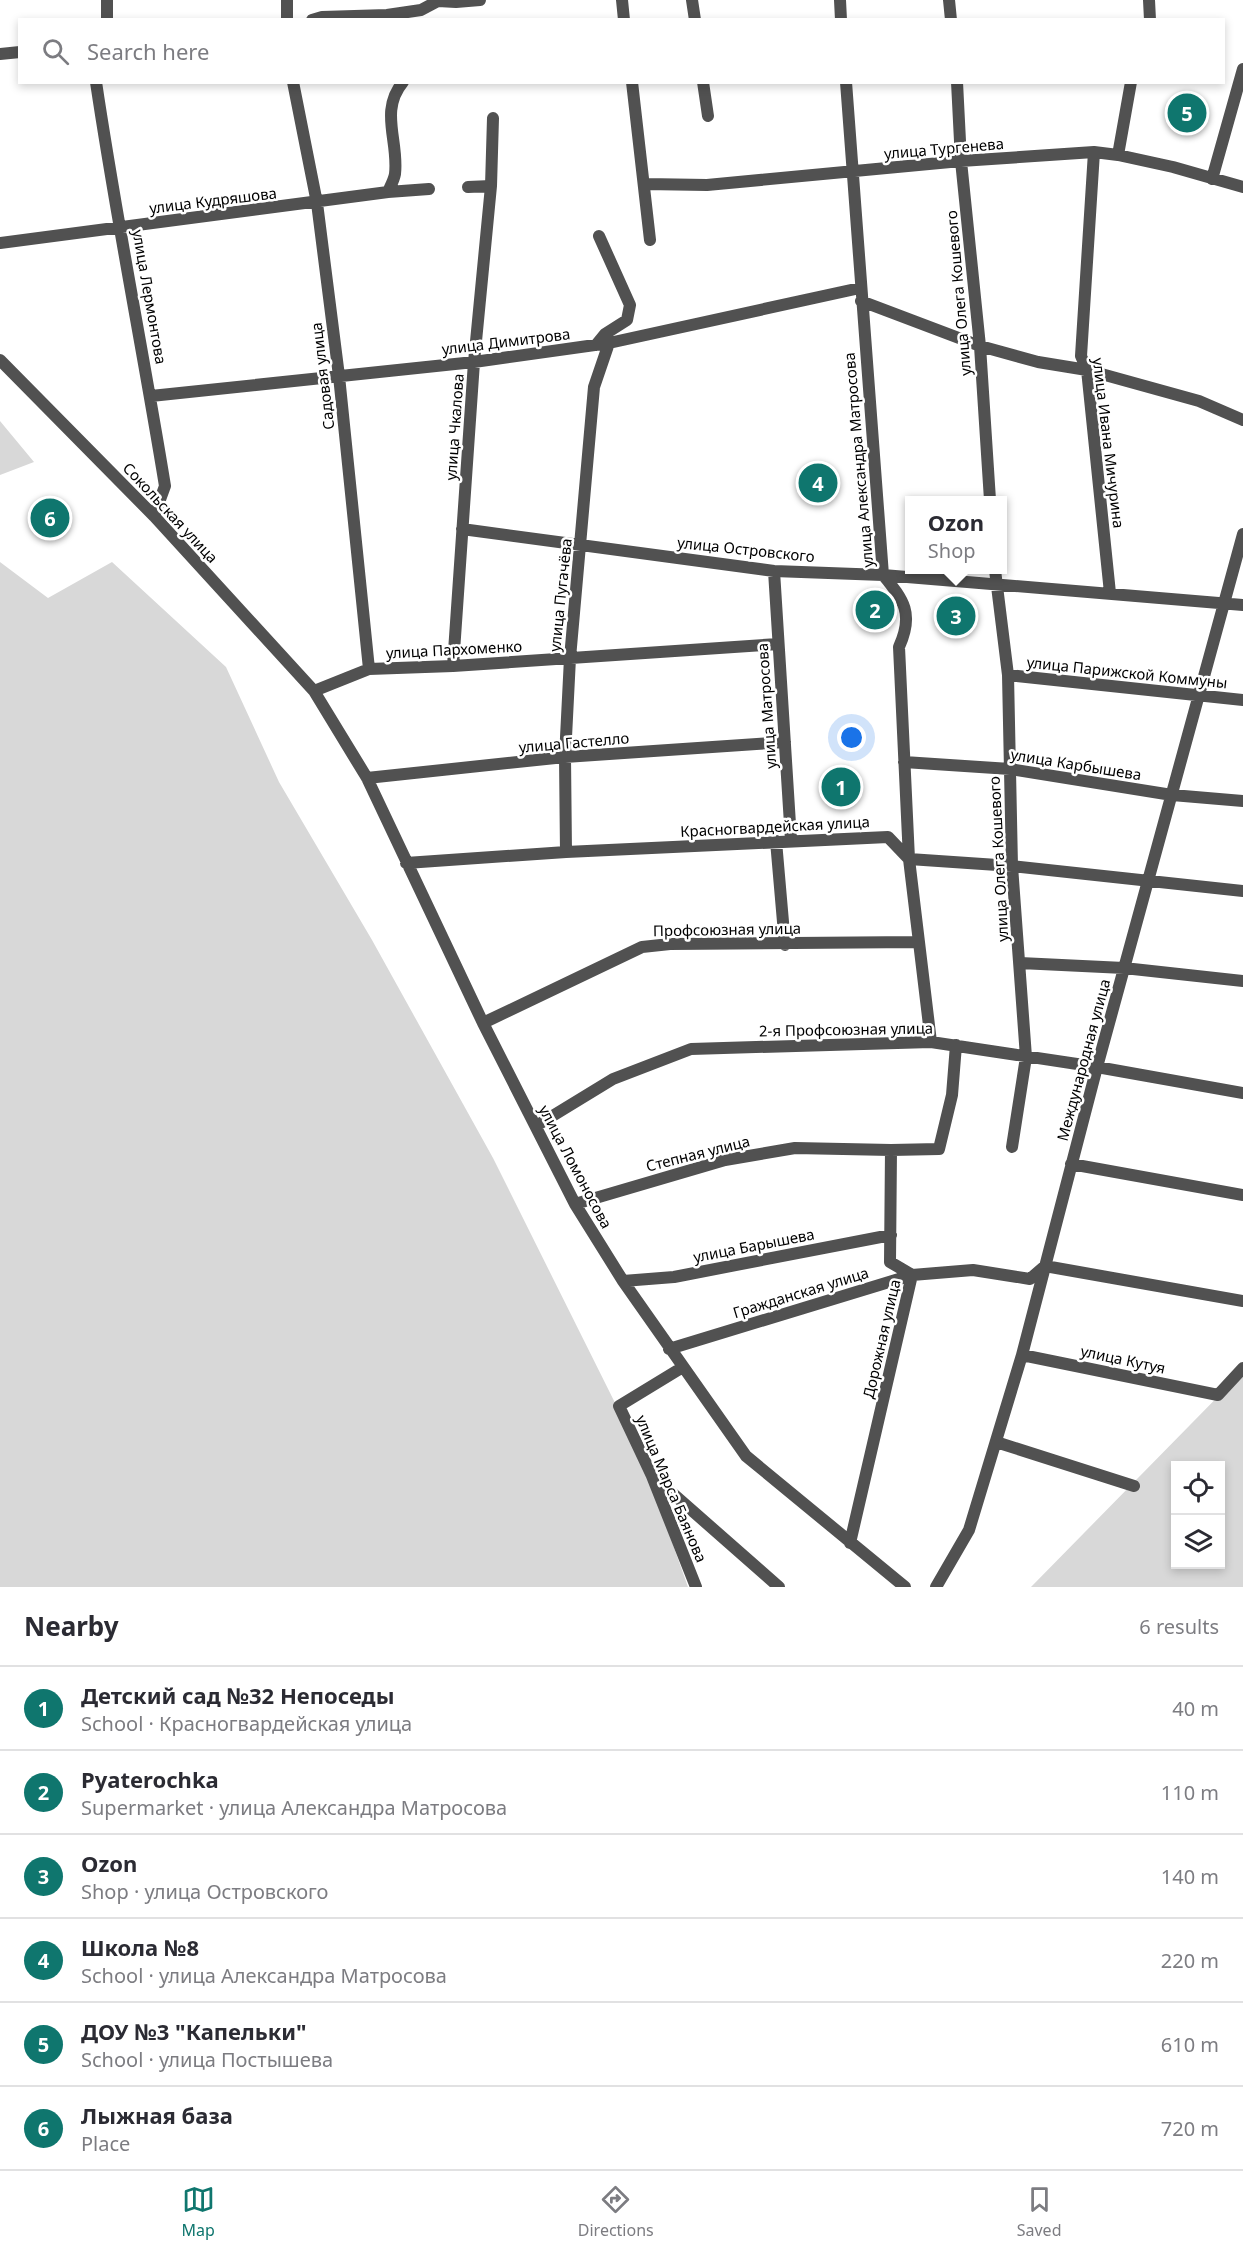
<!DOCTYPE html>
<meta charset="utf-8">
<style>
:root{--surface:#fff;--page:#f2f2f3;--text:#2b2b33;--muted:#7c7c81;--line:#e1e1e2;--accent:#0f766e}
body{margin:0;font-family:"Noto Sans",sans-serif;background:var(--page);color:var(--text)}
.controls{position:absolute;right:18px;bottom:18px;display:grid;overflow:hidden;border-radius:0px;box-shadow:0 3px 9px #0003}
.controls button{width:54px;height:54px;display:grid;place-items:center;padding:0;border:0;border-bottom:2px solid var(--line);background:var(--surface);color:var(--text);font:30px sans-serif}
.you{position:absolute;left:852px;top:738px;width:21px;height:21px;margin:-15px;border:4px solid #fff;border-radius:50%;background:#1a73e8;box-shadow:0 0 0 9px #1a73e833}
.badge{display:grid;place-items:center;width:39px;height:39px;border-radius:50%;background:var(--accent);color:#fff;font-size:20px;font-weight:700}
.pin{position:absolute;translate:-50% -50%;border:3px solid #fff;box-shadow:0 2px 6px #0006}
.popup{position:absolute;left:905px;top:496px;width:102px;height:78px;box-sizing:border-box;display:grid;place-content:center;border-radius:0px;background:var(--surface);filter:drop-shadow(0 2px 4px #0005);font-size:20px;white-space:nowrap;color:var(--muted)}
.popup b{font-size:22px;color:var(--text)}
.popup::after{content:'';position:absolute;left:50%;top:100%;margin-left:-12px;border:12px solid transparent;border-top-color:var(--surface)}
.list{margin:0;padding:0;list-style:none}
h2{display:flex;justify-content:space-between;align-items:center;height:78px;margin:0;padding:0 24px;font-size:26px}
h2 small{font-size:20px;font-weight:400;color:var(--muted)}
.list li{display:grid;grid-template-columns:39px 1fr auto;gap:18px;align-items:center;box-sizing:border-box;height:84px;padding:0 24px;border-top:2px solid var(--line)}
.list b{display:block;font-size:22px;white-space:nowrap}
.list p{margin:0;font-size:20px;white-space:nowrap;color:var(--muted)}
.list em{font-size:20px;font-style:normal;color:var(--muted)}
.icon{flex:none;width:33px;height:33px;fill:none;stroke:currentColor;stroke-width:2;stroke-linecap:round;stroke-linejoin:round}
.map{position:relative;flex:none;width:1243px;height:1587px;overflow:hidden}
.search{position:absolute;background:var(--surface);box-shadow:0 3px 9px #0003;left:18px;right:18px;top:18px;height:66px;display:flex;align-items:center;gap:15px;box-sizing:border-box;padding:0 21px;border-radius:0px;color:var(--muted);font-size:22px}
.sheet{height:582px;background:var(--surface)}
nav{display:flex;justify-content:space-around;align-items:center;box-sizing:border-box;height:84px;border-top:2px solid var(--line);background:var(--surface);font-size:16px;color:var(--muted)}
nav a{display:grid;justify-items:center;gap:3px}
nav .on{color:var(--accent)}
.map>svg:first-child{display:block}
.green{fill:#d8d8d8;fill-rule:evenodd}
.lines{fill:none;stroke-linecap:round;stroke-linejoin:round}
.minor{stroke:#515151;stroke-width:12}
.labels{text-anchor:middle;stroke-width:5;stroke-linejoin:round;paint-order:stroke}
.street-label{font-size:15px;fill:#000;stroke:#fff}
</style>
<div class="map">
<svg width="1243" height="1587" viewBox="0 0 1243 1587">
<rect width="100%" height="100%" fill="#fff"/>
<path class="green" d="M0,421L34,462L0,475Z
M0,562L48,598L112,562L226,667L279,782L372,940L493,1158L641,1455L688,1587H0Z
M1243,1371V1587H1031ZM1176,1466H1220V1564H1176Z"/>
<g class="lines">
<path class="minor" d="M107,0V20
M622,0L624,20
M692,0L695,20
M840,0L841,20
M949,0L951,20
M1149,0L1150,20
M287,20V0
M312,20L322,17L387,15L421,10L438,1L456,2L480,0
M0,54L20,52
M96,82C116,217 143,351 165,486L154,516
M293,82L317,203L339,376L369,669
M632,82L650,240
M703,82L708,116
M846,82L883,575C904,600 914,614 899,647L909,859L931,1042
M957,82L961,161L980,346L990,500
M1094,152L1081,356L1087,370L1110,593
M1118,155L1131,82
M1212,179L1243,69
M645,184L707,185L961,161L1094,152L1118,155L1173,167L1243,187
M468,187L491,186
M388,192C390,187 394,180 395,174C399,141 379,111 403,82
M0,243L388,192L429,189
M861,301L980,346L1038,362L1087,370L1199,401L1243,420
M596,345L605,334L627,320L630,305L599,236
M0,360L154,516L314,691L367,778L483,1023L575,1204L623,1281L746,1456L905,1587
M151,396L474,362L609,343L860,288
M462,529L774,571L883,575L1243,605
M995,570L1008,675L1012,866L1026,1057L1012,1147
M774,571L791,840
M453,666L474,362L491,186L493,118
M1008,675L1243,700
M314,691L369,669L453,666L778,644
M904,762L1010,769L1172,795L1243,801
M367,778L565,757L785,742
M776,841L785,945
M566,852L565,757L570,658L594,387L609,343
M406,863L566,852L888,837L909,859L1012,866L1243,891
M1020,963L1124,968L1243,981
M483,1023L642,947L670,944L918,942
M536,1126L613,1079L691,1049L931,1042L1097,1067L1243,1093
M1071,1164L1243,1195
M575,1204L725,1160L795,1148L891,1150L939,1149L952,1095L956,1045
M623,1281L674,1277L891,1235
M669,1349L912,1275L973,1270L1030,1279L1045,1266L1243,1301
M1022,1355L1218,1395L1243,1368
M683,1367L619,1406L652,1476L696,1587
M996,1442L1134,1486
M654,1477L779,1587
M850,1543L912,1275L890,1262L891,1150
M936,1587L969,1530L1022,1355L1097,1067L1243,534"/>
</g>
<g class="labels">
<g class="street-label">
<text transform="translate(944 149) rotate(-5)" y="5">улица Тургенева</text>
<text transform="translate(213 201) rotate(-7)" y="5">улица Кудряшова</text>
<text transform="translate(959 293) rotate(-95)" y="5">улица Олега Кошевого</text>
<text transform="translate(149 297) rotate(80)" y="5">улица Лермонтова</text>
<text transform="translate(506 342) rotate(-7)" y="5">улица Димитрова</text>
<text transform="translate(323 376) rotate(-97)" y="5">Садовая улица</text>
<text transform="translate(455 427) rotate(-86)" y="5">улица Чкалова</text>
<text transform="translate(1108 443) rotate(83)" y="5">улица Ивана Мичурина</text>
<text transform="translate(859 460) rotate(-95)" y="5">улица Александра Матросова</text>
<text transform="translate(170 513) rotate(47)" y="5">Сокольская улица</text>
<text transform="translate(746 550) rotate(6)" y="5">улица Островского</text>
<text transform="translate(561 595) rotate(-84)" y="5">улица Пугачёва</text>
<text transform="translate(454 650) rotate(-3)" y="5">улица Пархоменко</text>
<text transform="translate(1127 673) rotate(6)" y="5">улица Парижской Коммуны</text>
<text transform="translate(767 706) rotate(-94)" y="5">улица Матросова</text>
<text transform="translate(574 743) rotate(-5)" y="5">улица Гастелло</text>
<text transform="translate(1076 765) rotate(9)" y="5">улица Карбышева</text>
<text transform="translate(775 827) rotate(-3)" y="5">Красногвардейская улица</text>
<text transform="translate(999 859) rotate(-93)" y="5">улица Олега Кошевого</text>
<text transform="translate(727 930) rotate(-1)" y="5">Профсоюзная улица</text>
<text transform="translate(846 1030) rotate(-1)" y="5">2-я Профсоюзная улица</text>
<text transform="translate(1084 1060) rotate(-75)" y="5">Международная улица</text>
<text transform="translate(698 1154) rotate(-14)" y="5">Степная улица</text>
<text transform="translate(575 1167) rotate(62)" y="5">улица Ломоносова</text>
<text transform="translate(754 1246) rotate(-11)" y="5">улица Барышева</text>
<text transform="translate(801 1293) rotate(-17)" y="5">Гражданская улица</text>
<text transform="translate(882 1339) rotate(-77)" y="5">Дорожная улица</text>
<text transform="translate(1123 1360) rotate(12)" y="5">улица Кутуя</text>
<text transform="translate(671 1489) rotate(67)" y="5">улица Марса Баянова</text>
</g>
</g>
</svg>
<div class="controls">
<button><svg class="icon" aria-label="locate" viewBox="0 0 24 24"><circle cx="12" cy="12" r="6"/><path d="M12 2v4M12 18v4M2 12h4M18 12h4"/></svg></button>
<button><svg class="icon" aria-label="layers" viewBox="0 0 24 24"><path d="M12 4l9 5-9 5-9-5zM3 14l9 5 9-5"/></svg></button>
</div>
<div class="you"></div>
<div class="pin badge" style="left:841px;top:787px">1</div>
<div class="pin badge" style="left:875px;top:610px">2</div>
<div class="pin badge" style="left:956px;top:616px">3</div>
<div class="popup"><b>Ozon</b>Shop</div>
<div class="pin badge" style="left:818px;top:483px">4</div>
<div class="pin badge" style="left:1187px;top:113px">5</div>
<div class="pin badge" style="left:50px;top:518px">6</div>
<div class="search"><svg class="icon" aria-label="search" viewBox="0 0 24 24"><circle cx="10" cy="10" r="6"/><path d="M15 15l6 6"/></svg>Search here</div>
</div>
<section class="sheet">
<h2>Nearby<small>6 results</small></h2>
<ul class="list">
<li><span class="badge">1</span><div><b>Детский сад №32 Непоседы</b><p>School · Красногвардейская улица</p></div><em>40 m</em></li>
<li><span class="badge">2</span><div><b>Pyaterochka</b><p>Supermarket · улица Александра Матросова</p></div><em>110 m</em></li>
<li><span class="badge">3</span><div><b>Ozon</b><p>Shop · улица Островского</p></div><em>140 m</em></li>
<li><span class="badge">4</span><div><b>Школа №8</b><p>School · улица Александра Матросова</p></div><em>220 m</em></li>
<li><span class="badge">5</span><div><b>ДОУ №3 &quot;Капельки&quot;</b><p>School · улица Постышева</p></div><em>610 m</em></li>
<li><span class="badge">6</span><div><b>Лыжная база</b><p>Place</p></div><em>720 m</em></li>
</ul>
</section>
<nav>
<a class="on"><svg class="icon" aria-label="map" viewBox="0 0 24 24"><path d="M3 6l6-2 6 2 6-2v14l-6 2-6-2-6 2zM9 4v14M15 6v14"/></svg>Map</a>
<a><svg class="icon" aria-label="directions" viewBox="0 0 24 24"><path d="M12 3l9 9-9 9-9-9zM9 14v-3h6M13 9l2 2-2 2"/></svg>Directions</a>
<a><svg class="icon" aria-label="saved" viewBox="0 0 24 24"><path d="M7 4h10v16l-5-4-5 4z"/></svg>Saved</a>
</nav>
